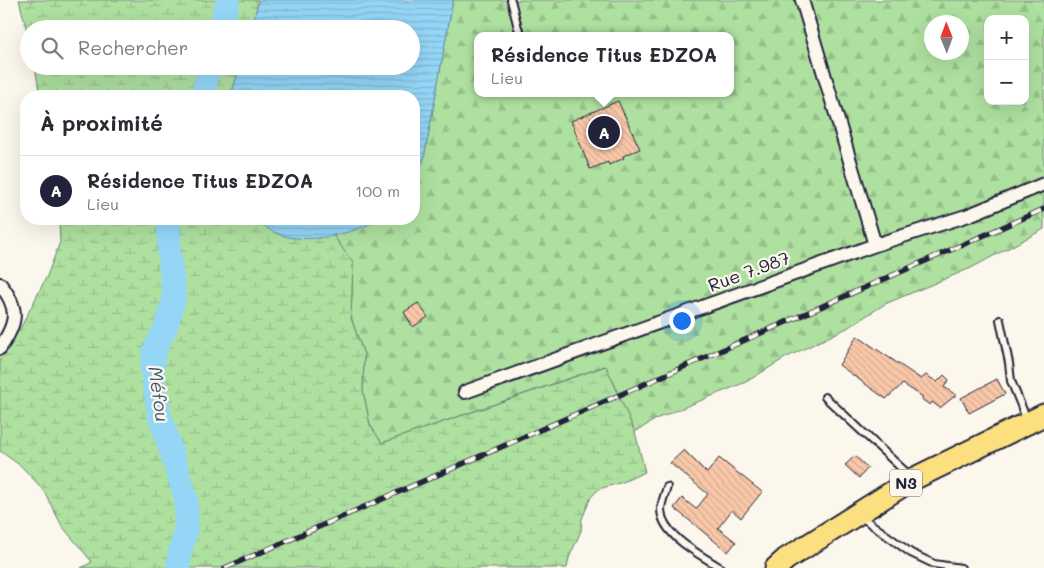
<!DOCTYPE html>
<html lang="fr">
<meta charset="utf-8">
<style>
:root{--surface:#fff;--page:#f2f2f3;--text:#2b2b33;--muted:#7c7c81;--line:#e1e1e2;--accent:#22223b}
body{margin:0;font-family:Mali,sans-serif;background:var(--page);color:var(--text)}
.controls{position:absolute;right:15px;top:15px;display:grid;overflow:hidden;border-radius:10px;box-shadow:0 5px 20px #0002}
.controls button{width:45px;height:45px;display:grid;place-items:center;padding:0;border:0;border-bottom:1px solid var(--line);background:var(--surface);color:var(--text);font:25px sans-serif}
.compass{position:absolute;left:924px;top:15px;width:45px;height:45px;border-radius:50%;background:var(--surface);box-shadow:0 5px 20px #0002;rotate:359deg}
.you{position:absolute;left:681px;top:320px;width:18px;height:18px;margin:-12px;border:4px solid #fff;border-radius:50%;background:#1a73e8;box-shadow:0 0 0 8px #1a73e833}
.badge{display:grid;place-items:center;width:32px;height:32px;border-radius:50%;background:var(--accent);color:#fff;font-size:16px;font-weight:700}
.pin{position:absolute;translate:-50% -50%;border:2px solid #fff;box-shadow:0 1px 5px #0006}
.popup{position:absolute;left:474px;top:32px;width:260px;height:65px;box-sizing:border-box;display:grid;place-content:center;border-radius:10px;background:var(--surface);filter:drop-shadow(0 1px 4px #0005);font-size:16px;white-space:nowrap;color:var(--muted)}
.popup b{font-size:19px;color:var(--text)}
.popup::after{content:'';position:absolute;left:50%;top:100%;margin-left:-10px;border:10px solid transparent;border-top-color:var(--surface)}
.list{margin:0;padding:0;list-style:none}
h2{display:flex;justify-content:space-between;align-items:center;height:65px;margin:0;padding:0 20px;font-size:21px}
h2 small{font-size:16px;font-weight:400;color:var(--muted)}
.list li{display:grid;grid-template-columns:32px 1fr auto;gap:15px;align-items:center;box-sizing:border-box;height:70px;padding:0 20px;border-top:1px solid var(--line)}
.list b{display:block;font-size:19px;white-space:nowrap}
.list p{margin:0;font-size:16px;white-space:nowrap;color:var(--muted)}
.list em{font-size:16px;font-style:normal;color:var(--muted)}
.icon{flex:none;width:28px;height:28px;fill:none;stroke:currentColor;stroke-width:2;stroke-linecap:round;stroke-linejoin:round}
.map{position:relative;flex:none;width:1044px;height:568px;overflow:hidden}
.search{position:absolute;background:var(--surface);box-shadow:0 5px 20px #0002;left:20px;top:20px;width:400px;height:55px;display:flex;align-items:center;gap:12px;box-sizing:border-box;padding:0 18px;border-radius:28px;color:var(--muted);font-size:19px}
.panel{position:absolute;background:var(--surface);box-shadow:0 5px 20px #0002;left:20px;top:90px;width:400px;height:135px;border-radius:20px}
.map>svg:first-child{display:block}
.forest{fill:url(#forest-firs);stroke:#68816e;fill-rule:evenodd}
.wetland{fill:url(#wetland-marsh);stroke:#68816e}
.water{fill:url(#water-rules);stroke:#678eac}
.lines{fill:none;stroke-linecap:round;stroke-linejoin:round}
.river{stroke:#95d6f7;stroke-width:24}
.building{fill:url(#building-back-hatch);stroke:#22223b}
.service-casing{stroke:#22223b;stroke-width:10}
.minor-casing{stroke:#22223b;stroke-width:16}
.trunk-casing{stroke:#22223b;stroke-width:25}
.service{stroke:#fbf7ec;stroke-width:6}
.minor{stroke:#fbf7ec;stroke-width:12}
.trunk{stroke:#fce080;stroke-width:21}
.rail-casing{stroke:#22223b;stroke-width:5.5}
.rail{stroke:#fbf7ec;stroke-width:4;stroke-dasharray:11;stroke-linecap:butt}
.labels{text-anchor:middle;stroke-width:4.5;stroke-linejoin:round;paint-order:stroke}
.shield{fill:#fbf7ec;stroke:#636270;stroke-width:1}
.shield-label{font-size:16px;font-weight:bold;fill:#22223b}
.street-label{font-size:18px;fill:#22223b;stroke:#fbf7ec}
.water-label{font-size:19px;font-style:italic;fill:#445873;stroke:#fbf7ec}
</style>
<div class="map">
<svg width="1044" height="568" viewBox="0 0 1044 568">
<defs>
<pattern id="forest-firs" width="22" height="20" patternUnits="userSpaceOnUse" patternTransform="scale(1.25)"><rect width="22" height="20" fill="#aee0a0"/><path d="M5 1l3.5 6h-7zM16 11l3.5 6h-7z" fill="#95c08b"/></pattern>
<pattern id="wetland-marsh" width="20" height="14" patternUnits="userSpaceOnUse" patternTransform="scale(1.25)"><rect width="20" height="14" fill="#aee0a0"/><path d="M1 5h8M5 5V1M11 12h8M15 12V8" fill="none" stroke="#95c08b"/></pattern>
<pattern id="water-rules" width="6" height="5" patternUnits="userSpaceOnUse" patternTransform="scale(1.25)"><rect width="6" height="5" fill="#95d6f7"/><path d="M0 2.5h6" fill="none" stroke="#80b7d5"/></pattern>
<pattern id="building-back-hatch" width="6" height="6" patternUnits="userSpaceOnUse" patternTransform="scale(1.25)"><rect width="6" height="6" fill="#fac8a9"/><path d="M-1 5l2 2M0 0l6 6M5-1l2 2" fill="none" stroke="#d6ac92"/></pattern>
</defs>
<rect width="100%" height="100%" fill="#fbf7ec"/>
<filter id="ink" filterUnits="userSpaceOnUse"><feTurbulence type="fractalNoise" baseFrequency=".02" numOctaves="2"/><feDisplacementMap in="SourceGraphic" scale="10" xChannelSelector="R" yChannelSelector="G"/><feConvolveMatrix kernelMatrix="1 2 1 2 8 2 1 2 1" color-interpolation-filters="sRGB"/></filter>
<g filter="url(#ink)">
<path class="forest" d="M453,0H1044V229L971,268L885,304L847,328L785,358L746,382L658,418L635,432L605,366L382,443L370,425L363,390L364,355L351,318L353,263L333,235L357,229L379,219H414V184L424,158ZM988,19H1025V101H988ZM932,22H962V52H932ZM478,36H730V93H478Z"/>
<path class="wetland" d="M19,0H259L251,29H29V39Z
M35,66H240L231,96H40Z
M59,219H258C278,242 305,239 333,235L353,263L351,318L364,355L363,390L370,425L382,443L606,366L635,432L645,472L623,482L599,489L591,497L582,519L581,531L569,558L567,568H81L92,562L62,526L46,495L39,485L21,466L0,451V358L20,329L47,276L60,242Z"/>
<path class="water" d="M259,0H453L424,158L414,184V96H231L240,66H411V29H251Z
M258,219H379C354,234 304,246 276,233C268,230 263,225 258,219Z"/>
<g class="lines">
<path class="river" d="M220,29L228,0
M203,96L209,66
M169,219V251L174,298L167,324L154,352L152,369L159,413L186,498V530L180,552L178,568"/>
</g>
<path class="building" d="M618,101L640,149L623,156L624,158L609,165L608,162L590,169L571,121Z
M418,303L428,317L413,327L404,312Z
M857,336L921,379L926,375L937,382L944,375L949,380L944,387L956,395L940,408L932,402L930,405L921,399L923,397L903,384L886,399L839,365Z
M997,379L1005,394L969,413L961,398Z
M684,450L707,473L719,458L762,492L741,518L732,510L718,528L736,542L728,552L674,508L682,498L696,509L708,494L670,463Z
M855,456L868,468L859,478L845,465Z"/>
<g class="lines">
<g class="service-casing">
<path id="service" d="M511,0L518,28L523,36
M1000,320L1009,363L1011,381L1027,420
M825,397L910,476
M667,487C665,494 661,503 661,510C662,536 701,555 721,568
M860,516L911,553L934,564L961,568"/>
</g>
<g class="minor-casing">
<path id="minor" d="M802,0L875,245
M0,284C20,309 17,323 0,348
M465,392L875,245L969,215L1044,184"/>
</g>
<g class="trunk-casing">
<path id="trunk" d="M776,568L786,559L913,479L1044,415"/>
</g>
<use href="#service" class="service"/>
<use href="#minor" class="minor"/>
<use href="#trunk" class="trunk"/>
<g class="rail-casing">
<path id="rail" d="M225,568L1044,209"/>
</g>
<use href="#rail" class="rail"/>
</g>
</g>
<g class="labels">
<rect class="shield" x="890" y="469.5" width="32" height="27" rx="4"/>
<g class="shield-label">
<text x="906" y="489">N3</text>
</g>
<g class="street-label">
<text transform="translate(749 272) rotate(-20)" y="6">Rue 7.987</text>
</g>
<g class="water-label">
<text transform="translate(159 394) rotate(82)" y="7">Méfou</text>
</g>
</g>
</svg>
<div class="controls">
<button>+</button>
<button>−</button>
</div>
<svg class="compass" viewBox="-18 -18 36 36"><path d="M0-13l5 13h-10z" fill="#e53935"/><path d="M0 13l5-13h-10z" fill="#7c7c81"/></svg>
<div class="you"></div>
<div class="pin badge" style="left:604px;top:132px">A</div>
<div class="popup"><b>Résidence Titus EDZOA</b>Lieu</div>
<div class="search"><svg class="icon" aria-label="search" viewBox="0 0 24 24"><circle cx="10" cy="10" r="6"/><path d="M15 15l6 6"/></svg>Rechercher</div>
<section class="panel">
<h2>À proximité<small></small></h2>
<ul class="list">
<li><span class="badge">A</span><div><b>Résidence Titus EDZOA</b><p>Lieu</p></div><em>100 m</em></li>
</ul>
</section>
</div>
